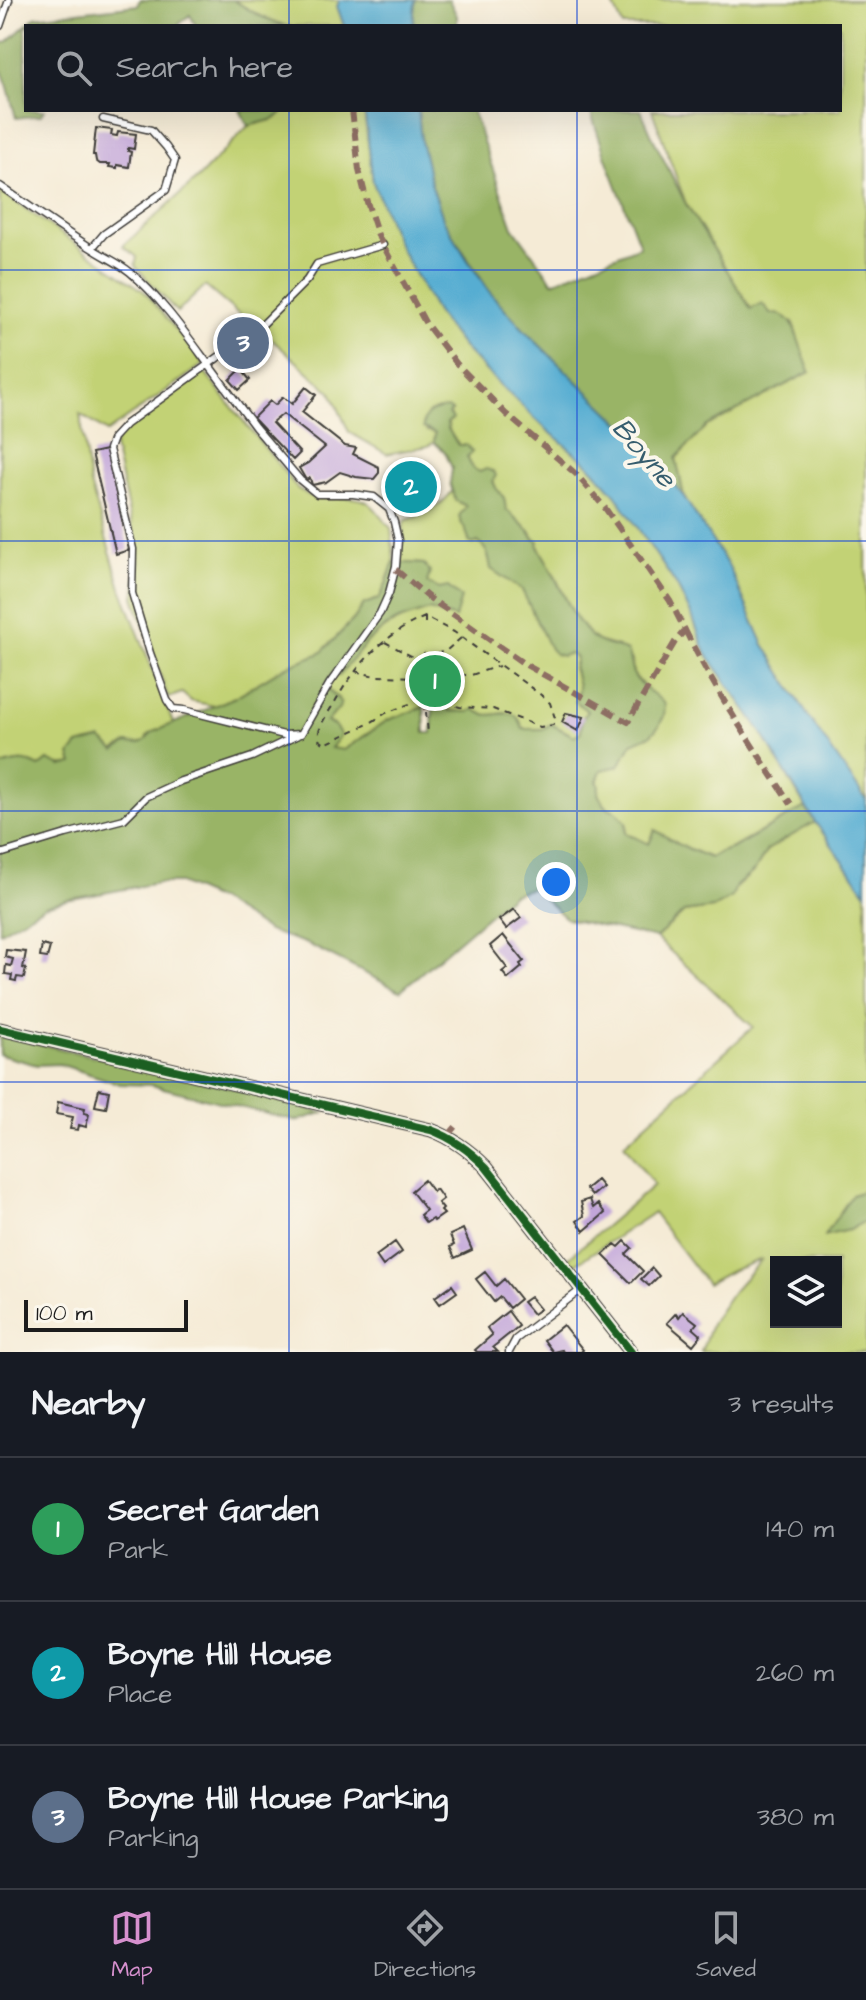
<!DOCTYPE html>
<style>
:root{--surface:#171b24;--page:#242831;--text:#f1f3f6;--muted:#9ea1a6;--line:#363941;--accent:#d690ce}
body{margin:0;font-family:"Architects Daughter",sans-serif;background:var(--page);color:var(--text)}
.controls{position:absolute;right:24px;bottom:24px;display:grid;overflow:hidden;border-radius:0px;box-shadow:0 8px 32px #0002}
.controls button{width:72px;height:72px;display:grid;place-items:center;padding:0;border:0;border-bottom:2px solid var(--line);background:var(--surface);color:var(--text);font:40px sans-serif}
.scale{position:absolute;left:24px;bottom:20px;width:164px;box-sizing:border-box;padding-left:8px;border:4px solid #1c1c1c;border-top:0;font-size:22px;line-height:28px;white-space:nowrap;color:#1c1c1c;-webkit-text-stroke:6px #fbf7ec;paint-order:stroke}
.you{position:absolute;left:556px;top:882px;width:28px;height:28px;margin:-20px;border:6px solid #fff;border-radius:50%;background:#1a73e8;box-shadow:0 0 0 12px #1a73e833}
.badge{display:grid;place-items:center;width:52px;height:52px;border-radius:50%;background:var(--accent);color:#fff;font-size:26px;font-weight:700}
.pin{position:absolute;translate:-50% -50%;border:4px solid #fff;box-shadow:0 2px 8px #0006}
.list{margin:0;padding:0;list-style:none}
h2{display:flex;justify-content:space-between;align-items:center;height:104px;margin:0;padding:0 32px;font-size:34px}
h2 small{font-size:26px;font-weight:400;color:var(--muted)}
.list li{display:grid;grid-template-columns:52px 1fr auto;gap:24px;align-items:center;box-sizing:border-box;height:144px;padding:0 32px;border-top:2px solid var(--line)}
.list b{display:block;font-size:30px;white-space:nowrap}
.list p{margin:0;font-size:26px;white-space:nowrap;color:var(--muted)}
.list em{font-size:26px;font-style:normal;color:var(--muted)}
.icon{flex:none;width:44px;height:44px;fill:none;stroke:currentColor;stroke-width:2;stroke-linecap:round;stroke-linejoin:round}
.map{position:relative;flex:none;width:866px;height:1352px;overflow:hidden}
.search{position:absolute;background:var(--surface);box-shadow:0 8px 32px #0002;left:24px;right:24px;top:24px;height:88px;display:flex;align-items:center;gap:20px;box-sizing:border-box;padding:0 28px;border-radius:0px;color:var(--muted);font-size:30px}
.sheet{height:536px;background:var(--surface)}
nav{display:flex;justify-content:space-around;align-items:center;box-sizing:border-box;height:112px;border-top:2px solid var(--line);background:var(--surface);font-size:22px;color:var(--muted)}
nav a{display:grid;justify-items:center;gap:4px}
nav .on{color:var(--accent)}
.map>svg:first-child{display:block}
.green{fill:#c2d274;stroke:#6f7748;stroke-width:2;fill-rule:evenodd}
.forest{fill:#99b466;stroke:#5a6841;stroke-width:2}
.water{fill:#56add2;stroke:#396477;stroke-width:2}
.building{fill:#c2a6d9}
.lines{fill:none;stroke-linecap:round;stroke-linejoin:round}
.service-casing{stroke:#3d3b38;stroke-width:9}
.minor-casing{stroke:#3d3b38;stroke-width:15}
.path{stroke:#3d3b38;stroke-width:2;stroke-dasharray:6 6;stroke-linecap:butt}
.service{stroke:#fff;stroke-width:6}
.minor{stroke:#fff;stroke-width:12}
.quiet{stroke:#8d6e63;stroke-width:6;stroke-dasharray:12 6;stroke-linecap:butt}
.cycleway-casing{stroke:#fbf7ec;stroke-width:13}
.cycleway{stroke:#1b5e20;stroke-width:8}
.grid{fill:none;stroke:#1d4ed8;stroke-width:2;stroke-opacity:0.55}
.labels{text-anchor:middle;stroke-width:8;stroke-linejoin:round;paint-order:stroke}
.water-label{font-size:28px;font-style:italic;fill:#365d6e;stroke:#fbf7ec}
</style>
<div class="map">
<svg width="866" height="1352" viewBox="0 0 866 1352">
<rect width="100%" height="100%" fill="#fbf7ec"/>
<filter id="ink" filterUnits="userSpaceOnUse"><feTurbulence type="fractalNoise" baseFrequency=".0125" numOctaves="2"/><feDisplacementMap in="SourceGraphic" scale="16" xChannelSelector="R" yChannelSelector="G"/><feConvolveMatrix kernelMatrix="1 2 1 2 8 2 1 2 1" color-interpolation-filters="sRGB"/></filter>
<filter id="wash" filterUnits="userSpaceOnUse"><feTurbulence type="fractalNoise" baseFrequency=".006" numOctaves="4" result="noise"/><feDisplacementMap in="SourceGraphic" scale="32" xChannelSelector="R" yChannelSelector="G"/><feGaussianBlur stdDeviation="1.8" result="paint"/><feColorMatrix in="noise" values="0 0 0 0 0 0 0 0 0 0 0 0 0 0 0 0 0 1.4 0 .05"/><feComposite in="paint" operator="in"/></filter>
<g filter="url(#wash)">
<rect width="100%" height="100%" fill="#f5ebd6"/>
<path class="green" d="M233,0H340L337,6L344,26H286L260,16Z
M611,0H866V800L810,719L763,643L729,567L684,497L676,458L707,426L810,372L801,350L793,322L772,314L751,309L686,204L652,110H840V26H623Z
M285,110H364L373,182L398,244L436,312L462,346L494,379L544,427L589,465L615,494L677,586L692,616L706,653L759,728L805,807L732,848L720,852L710,858L680,845L655,830L649,844L626,833L627,825C610,804 588,803 601,770L619,765L632,743L641,738L649,692L633,674L632,660L618,647L597,641L589,634L574,616L555,576L530,531L508,513L505,508L504,498L496,488L493,481L473,469L467,457L472,452C455,444 446,434 448,414L452,411L427,431L435,433L434,442L428,446L387,454L349,432L331,392L253,323L247,321L205,286L177,312L135,266L137,257L123,246L199,177L248,126L274,119Z
M0,191L145,292L204,364L107,432L80,414L90,484L121,588L173,723L147,736L146,741L138,745L127,743C115,752 75,768 60,765C56,765 52,762 48,760L39,767C26,759 14,761 0,767Z
M204,372L298,489C302,491 306,494 310,496C326,502 346,494 363,500C376,505 381,519 391,528L394,562L384,589L379,599L364,604L354,619L321,653L285,667L235,697L214,706L191,701L182,693L168,698L134,597L139,565L137,549L114,447L118,436L133,424Z
M452,491L459,502L466,506L477,542L485,547L489,553L492,569L522,590L533,610L537,623L566,654H572L576,658L573,668L587,711L582,720L581,732L574,736L561,729H522L506,712C491,719 467,712 450,711L444,704C436,706 430,705 423,705L424,707L388,720L343,750L330,748L327,722L339,708V699L323,687L334,671L339,675L367,642L388,626L408,616L429,610L455,617L439,589L426,583L424,564L401,563L404,521C423,515 441,508 452,491Z
M815,822L866,893V1190L852,1195L849,1230L863,1222L866,1223V1352H701L712,1322L733,1291L762,1259L731,1271L707,1284L653,1213L574,1265L568,1258L654,1185L624,1144L753,1027L656,938L684,912L713,908L755,870L767,850ZM776,1262H836V1322H776Z"/>
<path class="forest" d="M139,0H233L260,16L286,26H196L190,15L177,26H26V110H44L41,115L16,118L8,87L2,71H0V44L7,42L35,17L138,5Z
M415,0H449L457,16V26H413Z
M240,110H285L275,119L248,126Z
M418,110H472L513,227L553,282L640,246L606,158L590,110H641L653,138L686,204L751,309L762,303L771,314C779,314 785,315 790,321C794,324 806,363 810,372L707,426L676,458L684,497L642,445L529,335L491,294L444,221L431,183L421,141Z
M448,408L452,411L448,414L453,419L447,423L448,429L458,445H467L472,452L467,457L473,469L480,472L486,469L493,471L496,475L493,481L496,488L504,498L506,509L529,531L533,538L539,541L538,547C556,572 572,625 596,640C605,646 617,646 627,651C631,659 630,670 635,677C643,689 657,694 665,705L664,716L659,726L651,735L632,743L619,766L601,770L597,781L599,785L598,794L606,807L616,811L626,822V833L649,844L655,830L680,845L710,858L720,852L733,848L805,807L815,822L767,850L755,870L736,886L732,897L713,908L684,912L656,938L567,919L532,888L513,894L400,991L308,944L268,931L218,900L180,883H157L66,900L45,906L0,932V767C14,761 26,759 39,767L48,760L61,766L73,764L70,755L78,745L101,739L115,751L127,743C139,745 144,744 151,733L235,697L285,667L321,653L354,619L364,604L379,599L384,589L394,562L424,564L430,572L427,583L439,589L448,587L461,598L455,618L429,610L399,620L387,626L367,642L339,676L334,671L324,686L341,702L339,708L327,722L334,725L341,735L331,748L344,750L388,720L424,707L425,733H432L433,707L444,704L450,711L469,712L474,709C495,726 514,697 523,729H542L551,724L574,736L581,732L582,720L587,711L575,701C584,682 570,678 576,658C571,653 568,653 562,656L555,654L550,649L522,590L491,569C489,557 488,550 478,542L473,544L469,542C468,529 461,527 459,516L466,506L456,501L450,484L452,468L445,452L434,442L435,433L423,428C422,412 435,409 448,408Z
M0,1035L225,1086L323,1113L296,1121L151,1085L120,1084L59,1064L37,1065L0,1055Z
M866,1190V1223L863,1222L849,1230L824,1236L852,1195Z"/>
<path class="water" d="M340,0H415L413,26H344L337,6Z
M364,110H418L421,141L431,183L444,221L467,259L491,294L529,335L643,445L684,497L729,567L763,643L810,719L866,800V893L815,822L759,728L706,653L692,616L677,586L615,494L589,465L544,427L494,379L462,346L436,312L398,244L373,182Z"/>
<g id="blocks">
<path class="building" d="M96,128L112,130L111,135L117,136L118,132L136,134L134,149L128,148V151L131,152L129,167L117,165V168L109,167L110,164H100L96,161L95,155H93Z
M241,369L250,380L239,390L230,380Z
M306,387L316,395L302,412L345,446L356,448L353,454L379,467V473L374,479L356,477L340,472L326,482L312,485L310,478L306,480L299,468L308,463L325,447L283,414L272,423L300,453L293,460L253,418L270,401L275,405L283,397L292,404Z
M106,450L129,550L116,554L92,453Z
M420,469L430,491L400,504L391,483Z
M566,713L584,717L578,731L562,722Z
M514,909L521,918L506,929L499,920Z
M503,935L524,961L520,964L522,967L508,979L502,972L507,968L490,946Z
M42,945L50,947L47,958L40,957Z
M6,950L26,952L23,968L26,969L24,978L17,977L16,981L11,980L12,975L5,974L6,965L11,966L13,959L5,957Z
M99,1089L109,1091L106,1108L95,1106Z
M58,1102L85,1108L84,1113L89,1114L86,1127L79,1125L78,1130L70,1129L73,1117L56,1114Z
M424,1180L433,1192L436,1189L443,1199L438,1203L443,1209L441,1211L444,1214L434,1221L432,1219L426,1223L420,1215L426,1210L411,1191Z
M597,1180L603,1187L592,1196L586,1189Z
M590,1199L593,1208L598,1204L605,1213L584,1231L577,1221L584,1216L581,1202Z
M463,1229L472,1250L455,1258L450,1247L454,1245L450,1235Z
M625,1241L632,1248L626,1254L643,1271L631,1283L603,1255L615,1244L619,1247Z
M395,1242L402,1252L383,1266L376,1256Z
M652,1268L659,1276L649,1286L641,1279Z
M485,1272L496,1286L504,1279L520,1299L509,1308L500,1297L494,1302L476,1279Z
M452,1285L457,1292L440,1304L435,1297Z
M530,1297L540,1309L533,1314L523,1302Z
M508,1311L519,1326L493,1347L498,1352H477L475,1350L492,1335L487,1328Z
M683,1312L697,1323L693,1328L701,1335L693,1345L667,1323L676,1313L679,1317Z
M563,1325L583,1350L581,1352H563L562,1350L553,1352L544,1340Z"/>
</g>
</g>
<g filter="url(#ink)">
<use href="#blocks" fill-opacity="0" stroke="#3d3b38" stroke-width="2"/>
<g class="lines">
<g class="service-casing">
<path id="service" d="M0,26L9,0
M0,186C31,207 61,229 93,249C105,257 119,263 130,272C163,300 188,337 214,372L255,427L300,480L317,494H353L374,497L389,509L394,522L398,540L396,566L389,593L380,613L330,683L301,734L284,735L184,710L173,709L167,700L150,653L132,593L133,549L109,449L113,438L126,424L260,327L307,280L317,264L383,245
M92,248L104,234L166,190L175,160L166,147L151,130L103,119
M0,854L66,834L124,819L146,797L181,781L252,757L298,735
M509,1352L516,1339L582,1289"/>
</g>
<g class="minor-casing">
<path id="minor" d="M0,1029L431,1130C453,1138 469,1150 486,1167L631,1352"/>
</g>
<path class="path" d="M425,617V628
M461,638L447,650L425,658V677L445,675H471L499,666
M385,642L411,656L425,658L424,652
M355,671L375,676L425,677V698L386,713L370,723L325,744L318,739C319,723 328,714 336,700C357,664 386,633 425,617L454,632L541,695L550,703L556,721L553,725L540,727L493,709L460,707L425,698
M426,712L428,733"/>
<use href="#service" class="service"/>
<use href="#minor" class="minor"/>
<path class="quiet" d="M352,110L359,170L367,202L379,238L426,324L457,364L506,414L576,474L605,508L670,601L685,630L675,642L628,722L526,665L428,597L395,569
M685,630C715,691 753,747 791,804
M425,698L426,712
M448,1136L459,1123"/>
<g class="cycleway-casing">
<path id="cycleway" d="M0,1029L431,1130C453,1138 469,1150 486,1167L631,1352"/>
</g>
<use href="#cycleway" class="cycleway"/>
</g>
</g>
<path class="grid" d="M289,0V26M577,0V26M289,110V1352M577,110V1352M0,270H866M0,541H866M0,811H866M0,1082H866"/>
<g class="labels">
<g class="water-label">
<text transform="translate(645 452) rotate(49)" y="10">Boyne</text>
</g>
</g>
</svg>
<div class="controls">
<button><svg class="icon" aria-label="layers" viewBox="0 0 24 24"><path d="M12 4l9 5-9 5-9-5zM3 14l9 5 9-5"/></svg></button>
</div>
<div class="scale">100 m</div>
<div class="you"></div>
<div class="pin badge" style="left:435px;top:681px;background:#2e9e5b">1</div>
<div class="pin badge" style="left:411px;top:487px;background:#0f9aa8">2</div>
<div class="pin badge" style="left:243px;top:343px;background:#5c6f8a">3</div>
<div class="search"><svg class="icon" aria-label="search" viewBox="0 0 24 24"><circle cx="10" cy="10" r="6"/><path d="M15 15l6 6"/></svg>Search here</div>
</div>
<section class="sheet">
<h2>Nearby<small>3 results</small></h2>
<ul class="list">
<li><span class="badge" style="background:#2e9e5b">1</span><div><b>Secret Garden</b><p>Park</p></div><em>140 m</em></li>
<li><span class="badge" style="background:#0f9aa8">2</span><div><b>Boyne Hill House</b><p>Place</p></div><em>260 m</em></li>
<li><span class="badge" style="background:#5c6f8a">3</span><div><b>Boyne Hill House Parking</b><p>Parking</p></div><em>380 m</em></li>
</ul>
</section>
<nav>
<a class="on"><svg class="icon" aria-label="map" viewBox="0 0 24 24"><path d="M3 6l6-2 6 2 6-2v14l-6 2-6-2-6 2zM9 4v14M15 6v14"/></svg>Map</a>
<a><svg class="icon" aria-label="directions" viewBox="0 0 24 24"><path d="M12 3l9 9-9 9-9-9zM9 14v-3h6M13 9l2 2-2 2"/></svg>Directions</a>
<a><svg class="icon" aria-label="saved" viewBox="0 0 24 24"><path d="M7 4h10v16l-5-4-5 4z"/></svg>Saved</a>
</nav>
